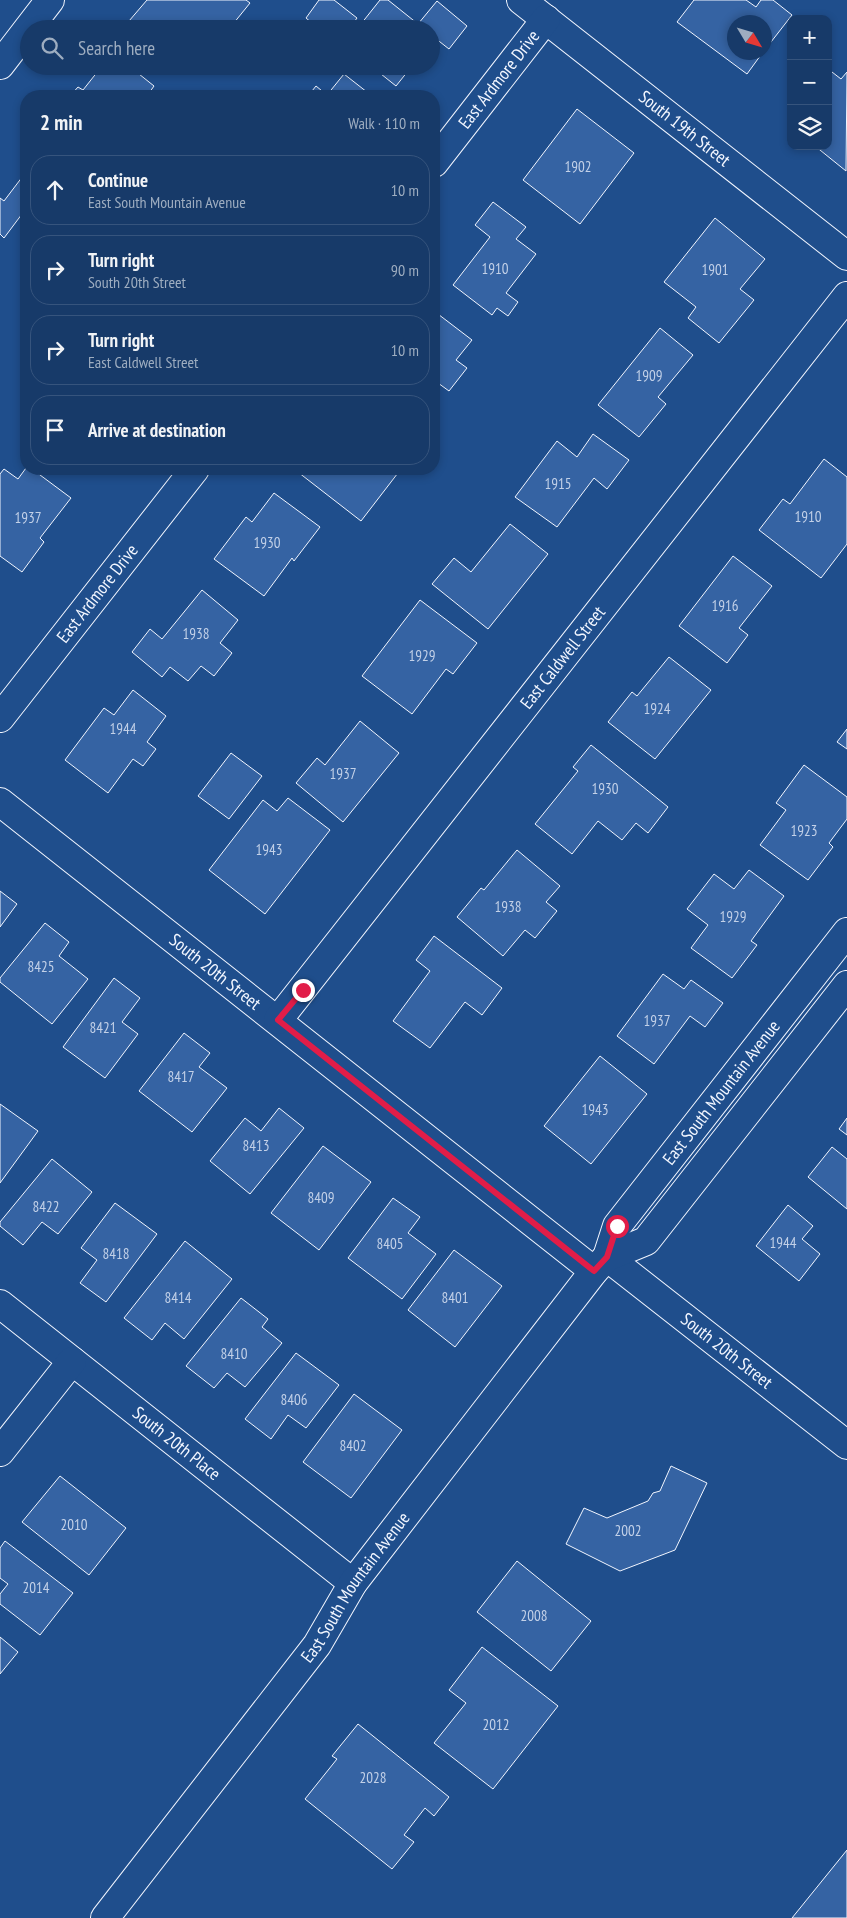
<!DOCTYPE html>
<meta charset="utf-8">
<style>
:root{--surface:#173a69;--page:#20416f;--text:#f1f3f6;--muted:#9eadc0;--line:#36547d}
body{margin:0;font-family:"PT Sans Narrow",sans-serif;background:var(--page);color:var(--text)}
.controls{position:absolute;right:15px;top:15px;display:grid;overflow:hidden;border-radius:10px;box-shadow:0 2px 8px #0003}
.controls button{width:45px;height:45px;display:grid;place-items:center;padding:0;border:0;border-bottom:1px solid var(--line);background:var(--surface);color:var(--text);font:25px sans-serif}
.compass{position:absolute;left:727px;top:15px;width:45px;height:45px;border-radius:50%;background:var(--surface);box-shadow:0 2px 8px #0003;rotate:128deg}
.stop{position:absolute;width:15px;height:15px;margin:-11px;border:4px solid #e11d48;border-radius:50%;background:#fff}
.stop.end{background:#e11d48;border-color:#fff;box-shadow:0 1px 5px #0008}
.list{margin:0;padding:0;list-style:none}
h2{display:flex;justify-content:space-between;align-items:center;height:65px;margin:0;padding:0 20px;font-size:21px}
h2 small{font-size:16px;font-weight:400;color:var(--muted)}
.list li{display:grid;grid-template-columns:32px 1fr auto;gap:15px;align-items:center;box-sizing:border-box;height:70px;margin:0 10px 10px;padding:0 10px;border:1px solid var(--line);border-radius:20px}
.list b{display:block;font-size:19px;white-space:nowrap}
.list p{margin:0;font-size:16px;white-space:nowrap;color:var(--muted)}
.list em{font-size:16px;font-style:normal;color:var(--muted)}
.icon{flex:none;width:28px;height:28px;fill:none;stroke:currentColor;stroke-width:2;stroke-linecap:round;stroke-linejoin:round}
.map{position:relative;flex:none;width:847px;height:1918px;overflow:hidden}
.search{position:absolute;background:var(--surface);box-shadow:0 2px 8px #0003;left:20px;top:20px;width:420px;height:55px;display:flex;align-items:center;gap:12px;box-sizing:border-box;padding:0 18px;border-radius:28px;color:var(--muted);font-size:19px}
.panel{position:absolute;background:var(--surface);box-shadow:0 2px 8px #0003;left:20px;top:90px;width:420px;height:385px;border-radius:20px}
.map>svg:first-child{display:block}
.building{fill:#3563a3;stroke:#f2f6ff}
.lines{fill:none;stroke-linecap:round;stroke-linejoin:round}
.street-casing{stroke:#f2f6ff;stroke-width:30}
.street{stroke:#1f4e8c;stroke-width:28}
.route{stroke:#e11d48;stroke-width:6}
.labels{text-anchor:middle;stroke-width:4;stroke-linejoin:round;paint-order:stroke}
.number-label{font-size:15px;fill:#c3d1e8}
.street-label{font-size:18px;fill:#f2f6ff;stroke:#1f4e8c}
</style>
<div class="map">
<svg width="847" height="1918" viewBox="0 0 847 1918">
<rect width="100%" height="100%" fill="#1f4e8c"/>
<path class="building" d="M147,0H246L250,3L229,29H139L129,21Z
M319,0H334L357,18L349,29H319L306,18Z
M380,0H388L418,24L437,1L467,26L449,49L435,38L431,43V29H357Z
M694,0H746L756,7L761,0H773L792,15L764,51V22H734V52H763L747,74L677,22Z
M102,66H129L154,86L147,96H70L78,87L83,90Z
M371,66H412L396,86Z
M832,72L841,79L847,72L846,171L815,146H828V76Z
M344,74L372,96H308L316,86L327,95Z
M577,109L634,153L580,224L523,180Z
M26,172V217L22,214L4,238L0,234V198L4,201Z
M493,202L526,227L516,239L536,254L506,293L518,302L508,316L497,308L492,315L453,285L490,237L475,225Z
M715,218L765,259L740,289L754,300L719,343L688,318L696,307L664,282Z
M434,311L472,340L456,360L467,368L449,391L438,383L434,388Z
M660,328L693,355L658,397L666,404L639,437L598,405Z
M593,434L629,460L607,489L594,478L557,527L515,497L557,441L577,457Z
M824,459L847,477V544L821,578L759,530L783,499L790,504Z
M26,468L32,469L71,498L40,538L44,542L22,572L0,556V474L4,469L18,479Z
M90,469H100L96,474Z
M294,469H401L361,521Z
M274,493L320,527L294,561L292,558L264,596L214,559L246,517L252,522Z
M510,524L548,554L488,629L432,584L454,558L471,572Z
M733,556L772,586L739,628L748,635L727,663L679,626Z
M202,590L238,620L220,643L232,653L214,676L201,666L188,681L170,667L162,677L132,652L150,629L162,639Z
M420,600L477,643L453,674L446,669L412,714L362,676Z
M669,657L711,690L655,759L608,722L632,692L637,696Z
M133,690L166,716L147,742L156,749L143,766L133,759L108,793L65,760L104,708L114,715Z
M360,721L399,753L343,822L296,783L317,758L325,765Z
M847,729V749L837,742Z
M591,745L668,807L648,833L636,823L622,840L598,821L572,854L535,824L578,771L573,767Z
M231,753L262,776L229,819L198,796Z
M804,765L847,797V819L829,843L833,847L808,880L760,845L786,810L776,803Z
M288,798L330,830L265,914L209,870L263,800L277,811Z
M517,850L560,886L546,902L557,911L535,938L525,930L503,956L457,917L481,888L484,890Z
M749,870L784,896L751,941L757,945L732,978L691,948L708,925L687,909L714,874L734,889Z
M0,891L17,904L0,927Z
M45,923L69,942L59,956L88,979L52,1024L0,982V978Z
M434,936L502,988L482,1015L465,1002L430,1048L393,1021L430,971L416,960Z
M663,974L684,989L691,980L723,1003L705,1027L690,1016L654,1064L617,1036Z
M114,978L140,998L122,1022L138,1034L105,1078L63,1047Z
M184,1033L210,1053L199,1067L227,1088L192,1132L139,1091Z
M600,1056L647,1094L591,1164L544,1126Z
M0,1104L38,1131L0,1183Z
M279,1108L304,1128L250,1194L210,1161L245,1118L261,1131Z
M847,1118V1135L839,1129Z
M323,1146L371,1182L319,1250L271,1213Z
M832,1147L847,1159V1209L808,1177Z
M52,1159L92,1192L58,1234L42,1222L23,1245L0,1226V1222Z
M393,1198L420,1217L408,1233L436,1254L402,1299L348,1258Z
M115,1203L157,1234L106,1302L80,1283L97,1260L81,1248Z
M788,1205L813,1226L802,1239L820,1254L799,1281L756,1246Z
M185,1241L232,1279L184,1339L165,1323L152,1340L124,1318Z
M454,1250L502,1286L455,1347L408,1310Z
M241,1298L268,1319L262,1327L282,1343L245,1387L227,1373L214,1388L186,1366Z
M296,1353L339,1385L306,1428L288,1415L271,1439L245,1419Z
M354,1394L402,1430L351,1498L303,1462Z
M671,1466L707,1483L675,1550L620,1571L566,1544L584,1508L607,1518L648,1501L653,1493L660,1491Z
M60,1476L126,1528L89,1575L22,1522Z
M5,1541L73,1593L40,1635L0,1604V1594L8,1584L0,1578V1548Z
M517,1561L591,1621L551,1671L477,1612Z
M0,1637L18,1652L0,1674Z
M482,1647L558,1706L493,1789L434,1743L466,1703L449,1690Z
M358,1724L449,1797L434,1816L425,1808L404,1835L414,1842L392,1869L305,1799L337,1759L332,1756Z
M847,1850V1918H792Z"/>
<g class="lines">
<g class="street-casing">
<g id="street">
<path id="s1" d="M521,0L847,256"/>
<path d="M0,65L50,0"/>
<path id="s2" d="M434,163L546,19"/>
<path id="s3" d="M0,718L195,469"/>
<path id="s4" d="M0,802L594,1271"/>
<path id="s5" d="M278,1020L847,296"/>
<path id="s6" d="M607,1257L617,1226L847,932"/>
<path id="s7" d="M607,1257L847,1445"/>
<path id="s8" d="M0,1304L353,1583"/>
<path d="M0,1452L72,1361"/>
<path id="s9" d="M105,1918L317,1645L353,1583L594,1271L607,1257L646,1241L847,985"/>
</g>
</g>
<use href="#street" class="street"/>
</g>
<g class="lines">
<path class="route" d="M303,990L278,1020L594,1271L607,1257L617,1226"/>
</g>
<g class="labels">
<g class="number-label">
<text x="578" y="172">1902</text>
<text x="495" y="274">1910</text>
<text x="715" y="275">1901</text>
<text x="649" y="381">1909</text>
<text x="558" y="489">1915</text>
<text x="808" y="522">1910</text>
<text x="28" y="523">1937</text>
<text x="267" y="548">1930</text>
<text x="725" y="611">1916</text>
<text x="196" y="639">1938</text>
<text x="422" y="661">1929</text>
<text x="657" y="714">1924</text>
<text x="123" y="734">1944</text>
<text x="343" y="779">1937</text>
<text x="605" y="794">1930</text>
<text x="804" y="836">1923</text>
<text x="269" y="855">1943</text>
<text x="508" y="912">1938</text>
<text x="733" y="922">1929</text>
<text x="41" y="972">8425</text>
<text x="657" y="1026">1937</text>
<text x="103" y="1033">8421</text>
<text x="181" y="1082">8417</text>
<text x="595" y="1115">1943</text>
<text x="256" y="1151">8413</text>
<text x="321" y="1203">8409</text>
<text x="46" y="1212">8422</text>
<text x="783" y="1248">1944</text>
<text x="390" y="1249">8405</text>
<text x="116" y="1259">8418</text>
<text x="178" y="1303">8414</text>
<text x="455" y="1303">8401</text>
<text x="234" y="1359">8410</text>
<text x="294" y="1405">8406</text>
<text x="353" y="1451">8402</text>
<text x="74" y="1530">2010</text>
<text x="628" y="1536">2002</text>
<text x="36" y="1593">2014</text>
<text x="534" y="1621">2008</text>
<text x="496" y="1730">2012</text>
<text x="373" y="1783">2028</text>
</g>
<g class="street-label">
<text dy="6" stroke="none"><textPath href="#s2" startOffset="106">East Ardmore Drive</textPath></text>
<text dy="6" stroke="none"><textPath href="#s1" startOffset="208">South 19th Street</textPath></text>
<text dy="6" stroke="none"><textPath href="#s3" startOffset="158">East Ardmore Drive</textPath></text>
<text dy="6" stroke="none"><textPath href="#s5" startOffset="461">East Caldwell Street</textPath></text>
<text dy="6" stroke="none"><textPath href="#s4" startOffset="274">South 20th Street</textPath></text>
<text dy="6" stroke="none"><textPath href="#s6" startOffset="202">East South Mountain Avenue</textPath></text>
<text dy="6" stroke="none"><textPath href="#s7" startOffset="152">South 20th Street</textPath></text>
<text dy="6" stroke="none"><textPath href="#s8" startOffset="225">South 20th Place</textPath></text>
<text dy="6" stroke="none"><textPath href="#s9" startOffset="415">East South Mountain Avenue</textPath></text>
</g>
</g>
</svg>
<div class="controls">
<button>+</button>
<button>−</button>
<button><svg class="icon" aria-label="layers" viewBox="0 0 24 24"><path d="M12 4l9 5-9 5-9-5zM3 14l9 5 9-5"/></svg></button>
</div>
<svg class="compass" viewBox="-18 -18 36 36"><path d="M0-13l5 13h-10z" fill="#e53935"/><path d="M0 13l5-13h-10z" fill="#9eadc0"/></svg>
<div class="stop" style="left:617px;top:1226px"></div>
<div class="stop end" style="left:303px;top:990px"></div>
<div class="search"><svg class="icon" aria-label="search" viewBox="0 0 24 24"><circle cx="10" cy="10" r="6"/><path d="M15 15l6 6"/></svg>Search here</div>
<section class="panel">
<h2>2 min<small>Walk · 110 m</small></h2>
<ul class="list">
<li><svg class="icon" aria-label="ahead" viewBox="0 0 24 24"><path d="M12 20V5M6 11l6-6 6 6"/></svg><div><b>Continue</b><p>East South Mountain Avenue</p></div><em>10 m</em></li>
<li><svg class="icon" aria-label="right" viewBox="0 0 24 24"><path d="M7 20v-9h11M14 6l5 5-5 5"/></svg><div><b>Turn right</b><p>South 20th Street</p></div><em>90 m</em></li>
<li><svg class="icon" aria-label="right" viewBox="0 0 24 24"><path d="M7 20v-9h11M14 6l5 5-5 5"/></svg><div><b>Turn right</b><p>East Caldwell Street</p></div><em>10 m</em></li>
<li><svg class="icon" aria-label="arrive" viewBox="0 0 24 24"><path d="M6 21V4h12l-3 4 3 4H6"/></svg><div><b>Arrive at destination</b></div></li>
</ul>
</section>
</div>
